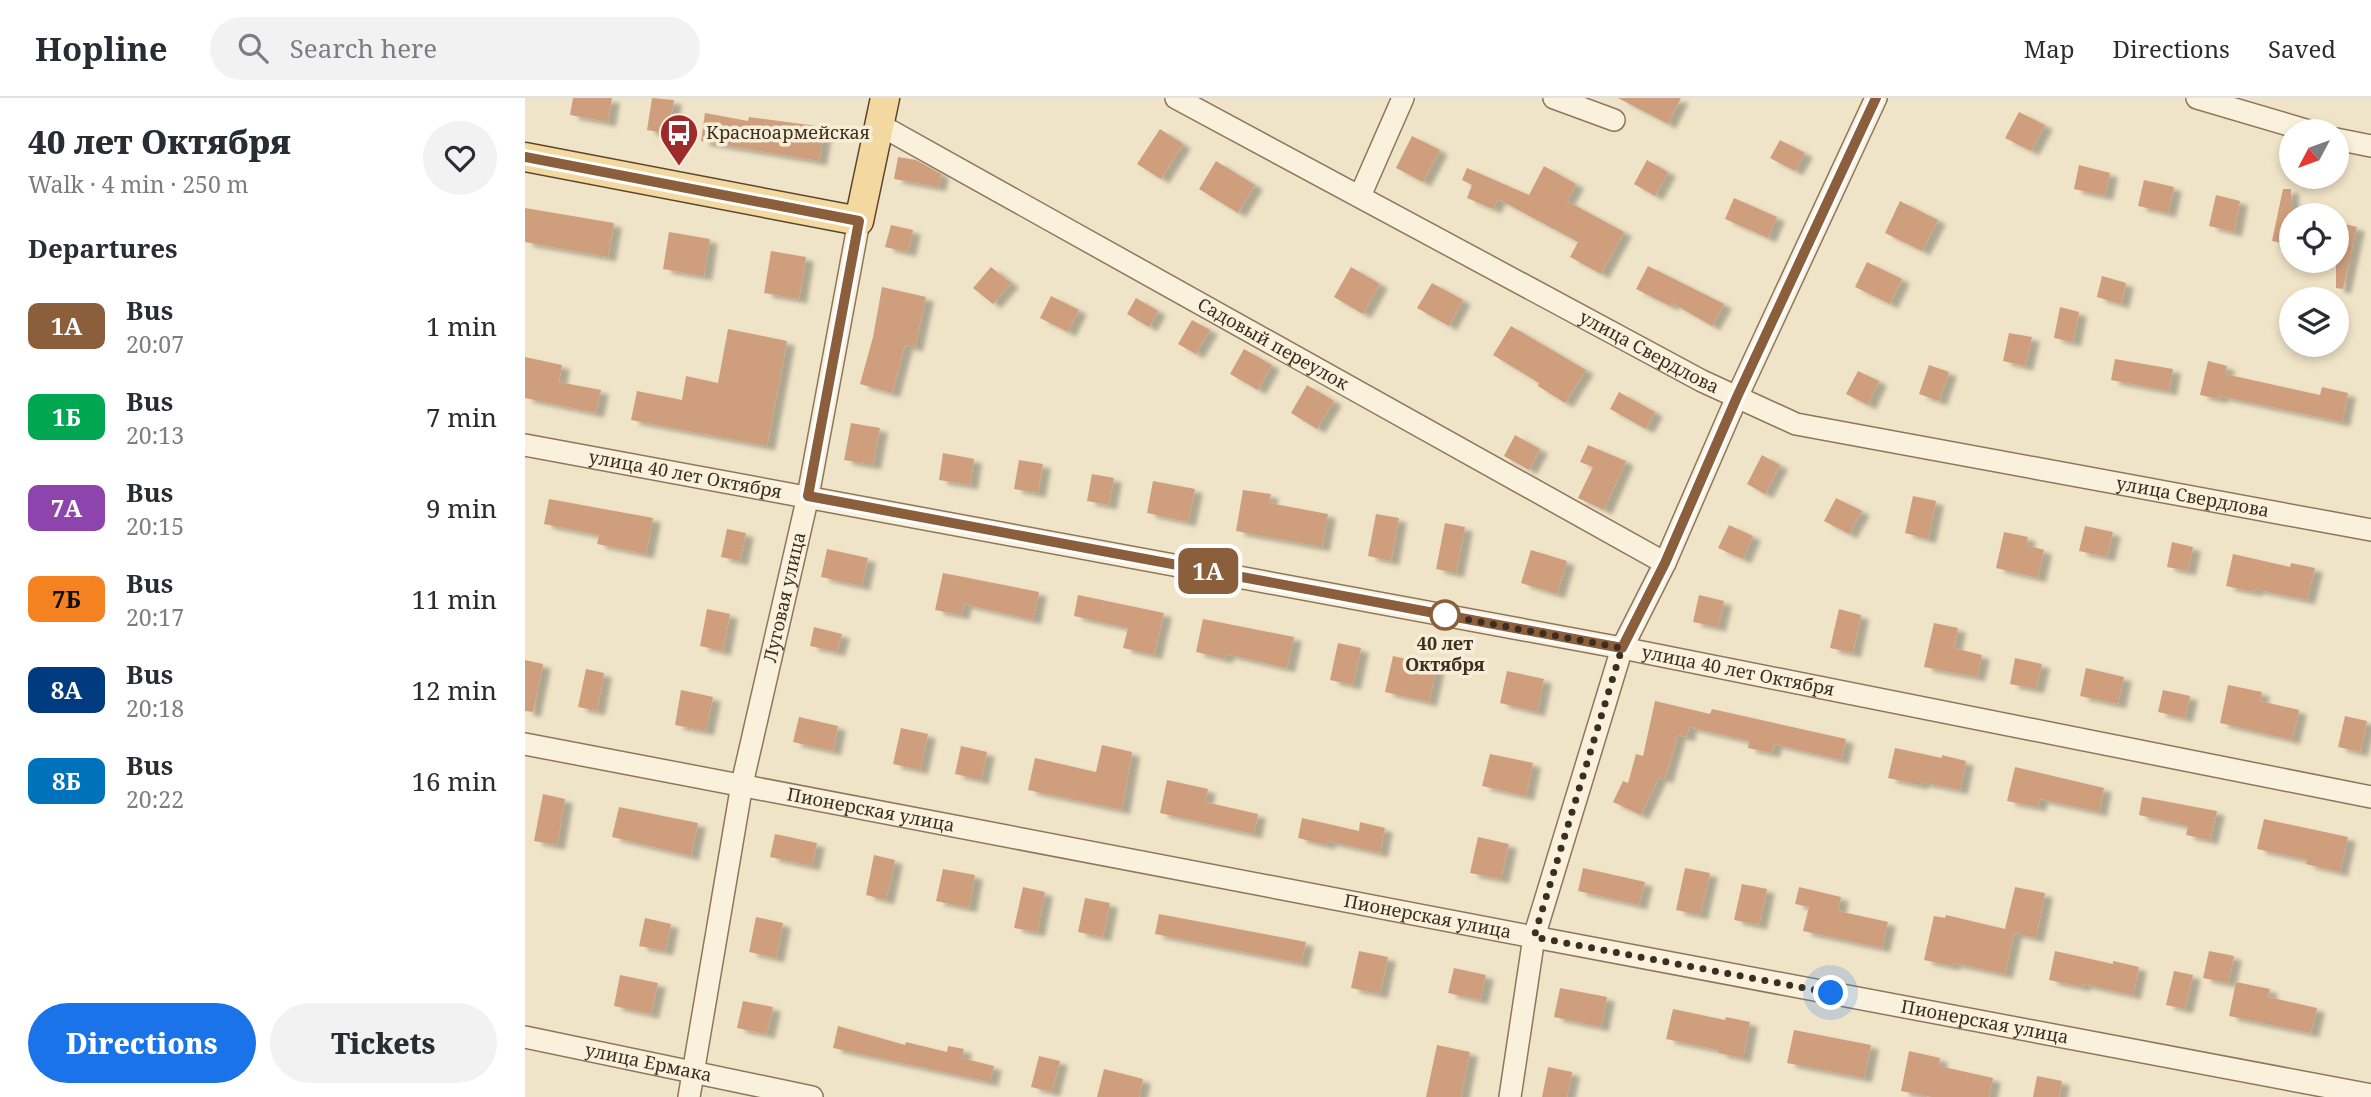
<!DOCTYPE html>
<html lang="en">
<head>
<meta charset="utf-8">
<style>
  body { margin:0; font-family:"Noto Serif",serif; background:#f2f2f3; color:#2b2b33; height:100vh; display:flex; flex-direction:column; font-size:26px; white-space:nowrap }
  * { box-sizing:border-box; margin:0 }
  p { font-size:23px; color:#7c7c81 }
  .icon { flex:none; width:38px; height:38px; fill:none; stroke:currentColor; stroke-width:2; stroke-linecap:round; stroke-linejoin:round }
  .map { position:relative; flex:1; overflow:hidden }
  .sheet { display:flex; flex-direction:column; background:#fff; width:525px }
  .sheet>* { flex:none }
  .badge { padding:0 14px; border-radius:10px; font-size:24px; line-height:46px }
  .needle { width:46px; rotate:229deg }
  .buttons { position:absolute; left:1754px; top:21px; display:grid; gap:14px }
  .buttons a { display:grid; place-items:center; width:70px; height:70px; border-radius:50%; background:#fff; box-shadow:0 4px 10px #0003; font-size:35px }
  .you { position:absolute; width:35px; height:35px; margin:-18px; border:5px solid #fff; border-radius:50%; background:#1a73e8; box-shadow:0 0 0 10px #1a73e833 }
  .map>.badge { position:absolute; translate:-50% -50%; box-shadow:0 0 0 4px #fff }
  h2 { padding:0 28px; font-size:26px; line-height:63px }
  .round { display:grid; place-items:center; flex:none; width:74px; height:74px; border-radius:37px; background:#f2f2f3 }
  .head { display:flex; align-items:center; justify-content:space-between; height:119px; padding:0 28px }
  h1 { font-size:33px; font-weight:800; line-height:52px }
  .button { display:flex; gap:14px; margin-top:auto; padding:14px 28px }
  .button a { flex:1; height:80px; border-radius:42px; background:#1a73e8; color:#fff; font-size:28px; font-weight:800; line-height:80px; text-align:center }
  .button a+a { background:#f2f2f3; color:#2b2b33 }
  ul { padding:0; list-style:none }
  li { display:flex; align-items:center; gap:21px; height:91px; padding:0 28px }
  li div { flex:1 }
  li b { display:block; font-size:26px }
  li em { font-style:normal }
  li .badge { min-width:77px; font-weight:700; text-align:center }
  header { display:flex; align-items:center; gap:42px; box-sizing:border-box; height:98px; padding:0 35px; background:#fff; border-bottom:2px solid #e1e1e2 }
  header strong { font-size:33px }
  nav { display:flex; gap:38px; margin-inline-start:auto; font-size:24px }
  .search { width:490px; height:63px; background:#f2f2f3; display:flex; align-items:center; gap:18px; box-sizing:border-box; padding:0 24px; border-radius:38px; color:#7c7c81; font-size:26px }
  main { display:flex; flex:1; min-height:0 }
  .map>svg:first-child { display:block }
  .building { fill:#cf9f7d; filter:url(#shadow) }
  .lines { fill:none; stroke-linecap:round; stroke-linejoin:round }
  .minor-casing { stroke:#8d765c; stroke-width:24 }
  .major-casing { stroke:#5b4430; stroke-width:31 }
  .minor { stroke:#faf1dc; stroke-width:21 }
  .major { stroke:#f3d9a0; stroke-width:28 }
  .line-casing { stroke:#fff; stroke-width:16 }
  .line { stroke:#8b5e3c; stroke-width:10 }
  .walk { stroke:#3d2e20; stroke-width:7; stroke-dasharray:0 12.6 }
  .stop-dot { fill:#fff; stroke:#8b5e3c; stroke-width:3.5 }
  .labels { text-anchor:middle; stroke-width:7; stroke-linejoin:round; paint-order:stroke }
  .poi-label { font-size:18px; fill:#3d2e20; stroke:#f7eed8; text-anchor:start }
  .street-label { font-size:18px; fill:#3d2e20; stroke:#f7eed8 }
  .stop-label { font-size:18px; font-weight:bold; fill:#3d2e20; stroke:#f7eed8 }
</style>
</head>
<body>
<header>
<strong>Hopline</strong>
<div class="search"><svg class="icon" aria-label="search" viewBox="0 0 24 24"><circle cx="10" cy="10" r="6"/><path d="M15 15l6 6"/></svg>Search here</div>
<nav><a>Map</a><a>Directions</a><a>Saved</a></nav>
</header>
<main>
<section class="sheet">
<div class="head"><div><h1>40 лет Октября</h1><p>Walk · 4 min · 250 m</p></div><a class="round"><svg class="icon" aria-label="heart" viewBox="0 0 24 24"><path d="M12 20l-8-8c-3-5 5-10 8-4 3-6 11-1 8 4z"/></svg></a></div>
<h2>Departures</h2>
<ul>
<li><span class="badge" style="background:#8b5e3c;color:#fff">1А</span><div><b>Bus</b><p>20:07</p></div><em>1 min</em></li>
<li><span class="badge" style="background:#00a651;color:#fff">1Б</span><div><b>Bus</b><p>20:13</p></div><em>7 min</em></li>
<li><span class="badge" style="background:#8e44ad;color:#fff">7А</span><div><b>Bus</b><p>20:15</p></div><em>9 min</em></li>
<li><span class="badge" style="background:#f58220;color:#111">7Б</span><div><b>Bus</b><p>20:17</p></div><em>11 min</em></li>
<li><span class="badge" style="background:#003b80;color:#fff">8А</span><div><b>Bus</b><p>20:18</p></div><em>12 min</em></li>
<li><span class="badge" style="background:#0072bc;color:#fff">8Б</span><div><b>Bus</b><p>20:22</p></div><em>16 min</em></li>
</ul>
<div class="button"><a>Directions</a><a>Tickets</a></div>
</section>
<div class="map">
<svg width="1846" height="999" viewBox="0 0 1846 999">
  <defs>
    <filter id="shadow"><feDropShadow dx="8" dy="4.5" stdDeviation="2" flood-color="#0004"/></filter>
  </defs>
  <rect width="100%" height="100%" fill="#f0e4c8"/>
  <!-- building -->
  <g class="building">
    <path d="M48 0H87L83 24 45 17Z"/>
    <path d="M127 0 149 2 143 36 122 32Z"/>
    <path d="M1093 0H1156L1143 26Z"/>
    <path d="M1494 14 1520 27 1506 53 1480 40Z"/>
    <path d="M180 15 223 23 224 19 300 29 294 63 176 43Z"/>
    <path d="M635 31 658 46 636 81 612 66Z"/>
    <path d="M887 38 915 52 898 84 871 70Z"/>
    <path d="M1255 42 1280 55 1270 73 1245 60Z"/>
    <path d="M373 59 391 62 416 76 413 89 369 81Z"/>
    <path d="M1122 62 1143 74 1130 98 1109 86Z"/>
    <path d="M691 63 730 87 713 115 674 91Z"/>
    <path d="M1554 67 1585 75 1580 98 1549 91Z"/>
    <path d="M1019 68 1051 86 1042 103 1099 134 1076 176 1045 159 1053 144 973 101 968 111 942 100 947 87 937 82 942 70 1004 97Z"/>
    <path d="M1619 82 1649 89 1643 115 1613 108Z"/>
    <path d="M1758 91H1766V147L1747 143Z"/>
    <path d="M1691 97 1715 103 1709 134 1684 128Z"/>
    <path d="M1209 100 1252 119 1243 140 1200 121Z"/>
    <path d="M1375 103 1413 122 1397 153 1360 135Z"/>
    <path d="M0 110 89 125 83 159 0 144Z"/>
    <path d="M1811 124 1832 129 1818 191 1811 190Z"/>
    <path d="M366 127 388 132 383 154 360 149Z"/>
    <path d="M144 134 185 141 179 178 138 171Z"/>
    <path d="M246 153 281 159 274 201 239 195Z"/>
    <path d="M1342 164 1377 181 1365 206 1330 189Z"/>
    <path d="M1123 168 1199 206 1187 228 1147 205 1145 208 1111 191Z"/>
    <path d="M466 169 486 185 468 206 448 190Z"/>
    <path d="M826 169 855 186 838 216 809 199Z"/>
    <path d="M1577 178 1601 185 1596 206 1572 199Z"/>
    <path d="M907 185 938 202 924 228 892 210Z"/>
    <path d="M357 189 401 199 390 249 380 247 367 295 335 286 348 239Z"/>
    <path d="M526 198 554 212 543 234 515 220Z"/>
    <path d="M611 200 633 213 624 229 602 216Z"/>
    <path d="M1535 209 1554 214 1548 244 1529 240Z"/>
    <path d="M667 222 685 232 671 256 653 246Z"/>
    <path d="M986 228 1061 272 1040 305 1013 288 1014 285 968 257Z"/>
    <path d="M203 231 262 243 242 348 106 322 112 293 157 302 161 278 193 285Z"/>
    <path d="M1484 235 1507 239 1500 268 1478 263Z"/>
    <path d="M719 251 747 267 733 292 705 276Z"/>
    <path d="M0 259 37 267 34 284 76 292 71 315 0 300Z"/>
    <path d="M1590 261 1648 271 1644 293 1586 282Z"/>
    <path d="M1683 263 1702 268 1700 276 1795 297 1797 289 1823 295 1817 324 1695 298 1694 301 1675 297Z"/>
    <path d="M1404 267 1424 274 1414 303 1394 296Z"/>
    <path d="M1333 273 1354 283 1343 307 1321 296Z"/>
    <path d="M782 287 809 303 792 331 766 315Z"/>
    <path d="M1094 294 1130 314 1121 331 1085 311Z"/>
    <path d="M326 325 355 330 348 367 319 362Z"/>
    <path d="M990 337 1015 351 1004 372 979 358Z"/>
    <path d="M1063 347 1101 363 1079 412 1053 400 1068 369 1055 364Z"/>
    <path d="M418 355 449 361 445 387 414 382Z"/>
    <path d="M1237 357 1255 367 1240 396 1222 386Z"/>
    <path d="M494 362 518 366 513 395 489 391Z"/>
    <path d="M567 376 589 380 584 407 562 403Z"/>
    <path d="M628 383 670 391 663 424 622 415Z"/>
    <path d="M718 392 746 396 744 405 803 416 797 449 711 433Z"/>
    <path d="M1388 398 1411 403 1403 441 1380 435Z"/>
    <path d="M1311 400 1337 413 1324 436 1299 423Z"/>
    <path d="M24 401 128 420 121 456 72 446 74 437 19 426Z"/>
    <path d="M851 416 874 420 866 463 843 458Z"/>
    <path d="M920 425 940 429 931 475 911 471Z"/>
    <path d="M1204 427 1228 438 1218 461 1193 450Z"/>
    <path d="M1560 428 1588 434 1582 459 1554 453Z"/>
    <path d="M202 431 221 435 215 463 196 459Z"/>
    <path d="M1479 434 1503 439 1501 447 1519 452 1513 480 1471 470Z"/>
    <path d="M1647 444 1668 449 1663 473 1642 469Z"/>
    <path d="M302 451 343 460 337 488 296 479Z"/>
    <path d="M1006 452 1042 463 1032 496 996 485Z"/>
    <path d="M1708 456 1765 469 1766 465 1790 470 1782 502 1730 491 1729 494 1701 488Z"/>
    <path d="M418 475 514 494 508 522 439 506 436 517 410 512Z"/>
    <path d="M553 497 639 515 629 557 598 550 603 530 549 518Z"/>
    <path d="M1174 497 1199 503 1193 529 1168 524Z"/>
    <path d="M182 511 205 516 198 553 175 548Z"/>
    <path d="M1314 511 1336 517 1328 555 1305 550Z"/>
    <path d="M678 521 769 539 762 570 701 556 700 561 671 554Z"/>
    <path d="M1409 525 1433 530 1429 550 1457 557 1452 579 1399 569Z"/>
    <path d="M289 529 317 536 312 554 285 548Z"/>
    <path d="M813 545 836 550 828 587 805 582Z"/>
    <path d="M868 558 912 568 904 604 860 594Z"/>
    <path d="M1490 560 1517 566 1511 591 1485 586Z"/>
    <path d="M0 562 18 566 8 614 0 613Z"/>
    <path d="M1561 570 1599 579 1593 606 1555 598Z"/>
    <path d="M61 571 79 575 72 613 53 609Z"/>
    <path d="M982 573 1019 581 1012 614 975 605Z"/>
    <path d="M1703 587 1737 594 1735 603 1774 612 1767 642 1695 625Z"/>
    <path d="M156 592 188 599 181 633 150 627Z"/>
    <path d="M1638 592 1665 598 1660 620 1633 614Z"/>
    <path d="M1130 603 1185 616 1187 611 1321 641 1316 662 1249 646 1247 655 1223 650 1224 643 1164 629 1162 639 1153 637 1140 681 1134 679 1116 717 1088 704 1098 683 1103 685 1111 656 1118 658Z"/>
    <path d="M1820 618 1842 623 1835 654 1813 649Z"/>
    <path d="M274 619 313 628 308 653 268 644Z"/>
    <path d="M376 630 403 636 395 672 368 666Z"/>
    <path d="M577 647 607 654 597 712 503 692 510 660 571 674Z"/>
    <path d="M436 648 462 654 456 682 430 676Z"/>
    <path d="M1370 650 1417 660V657L1441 663 1435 692 1396 684 1395 687 1363 680Z"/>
    <path d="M965 656 1008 665 1001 698 957 688Z"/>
    <path d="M1490 669 1579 690 1574 714 1515 701 1513 709 1482 703Z"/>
    <path d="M642 682 683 691 680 704 733 716 729 736 635 715Z"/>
    <path d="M18 696 40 701 32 747 9 743Z"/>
    <path d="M1617 699 1692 713 1685 742 1661 737 1663 728 1614 717Z"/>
    <path d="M94 709 173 725 166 758 87 739Z"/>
    <path d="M777 720 834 733 835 724 860 730 855 755 803 743 802 747 773 740Z"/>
    <path d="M1739 721 1823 739 1815 774 1781 766 1782 762 1732 751Z"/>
    <path d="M250 736 292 745 287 768 245 759Z"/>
    <path d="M953 739 984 746 976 781 945 775Z"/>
    <path d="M349 757 370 762 361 802 341 797Z"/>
    <path d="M1058 770 1120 784 1114 807 1053 793Z"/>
    <path d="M1160 770 1185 775 1175 817 1151 812Z"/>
    <path d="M418 771 450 777 444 810 411 803Z"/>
    <path d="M1217 786 1242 791 1234 827 1209 822Z"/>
    <path d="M498 789 520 794 512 834 489 830Z"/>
    <path d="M1274 789 1316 799 1313 813 1363 824 1357 850 1278 833 1284 809 1270 806Z"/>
    <path d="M1490 789 1520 795 1511 840 1489 835 1480 876 1428 865 1427 868 1399 862 1409 818 1420 820 1421 817 1480 831Z"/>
    <path d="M560 800 585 805 578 839 553 834Z"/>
    <path d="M634 816 781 844 776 865 630 836Z"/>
    <path d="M231 819 258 825 251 860 224 854Z"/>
    <path d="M120 820 146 826 140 853 114 848Z"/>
    <path d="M834 853 863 859 855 896 826 890Z"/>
    <path d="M1530 853 1588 866V863L1614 869 1608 897 1558 886 1557 889 1524 882Z"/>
    <path d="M1684 853 1709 858 1703 885 1678 880Z"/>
    <path d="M929 870 961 877 955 902 923 895Z"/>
    <path d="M1649 873 1668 877 1660 911 1641 907Z"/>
    <path d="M95 877 133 885 126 916 89 908Z"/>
    <path d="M1711 884 1745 891 1743 899 1792 910 1786 935 1704 918Z"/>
    <path d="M1035 890 1082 899 1076 929 1029 919Z"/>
    <path d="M218 903 248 909 242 936 212 930Z"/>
    <path d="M1148 911 1200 922 1201 919 1225 924 1218 960 1194 955V952L1141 941Z"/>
    <path d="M313 928 380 947 381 944 422 954 423 948 439 951 437 960 469 968 465 984 308 950Z"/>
    <path d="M1269 932 1346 947 1339 980 1262 965Z"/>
    <path d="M912 947 945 954 936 999H901Z"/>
    <path d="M1384 953 1415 960 1414 968 1468 980 1464 999H1407L1376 993Z"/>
    <path d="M514 958 535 963 527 994 506 989Z"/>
    <path d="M1023 969 1047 974 1042 999H1017Z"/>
    <path d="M579 971 618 981 614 999H572Z"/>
    <path d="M1512 978 1537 983 1534 999H1508Z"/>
  </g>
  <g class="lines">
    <!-- minor casing -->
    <g class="minor-casing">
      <g id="minor">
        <path id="s1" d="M651 0 1177 283 1271 326 1846 432"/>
        <path d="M1029 0 1089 22"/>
        <path d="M1672 0 1784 33"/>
        <path id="s2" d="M355 27 1140 465"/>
        <path d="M1811 41 1846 48"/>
        <path d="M835 98 878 0"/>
        <path id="s3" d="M0 347 1097 550 1846 699"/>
        <path id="s4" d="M0 646 1009 839 1846 997"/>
        <path id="s5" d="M0 939 287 999"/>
        <path id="s6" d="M164 999 217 686 283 398 334 123"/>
        <path d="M985 999 1009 839 1097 550 1140 465 1212 299 1351 0"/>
      </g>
    </g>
    <!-- major casing -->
    <g class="major-casing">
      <path id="major" d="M0 59 334 123 360 0"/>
    </g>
    <!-- minor -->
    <use href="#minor" class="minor"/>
    <!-- major -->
    <use href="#major" class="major"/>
  </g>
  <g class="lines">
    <!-- line casing -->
    <g class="line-casing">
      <path id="line" d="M0 59 334 123 283 398 1097 550 1140 465 1212 299 1351 0"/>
    </g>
    <!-- line -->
    <use href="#line" class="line"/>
    <!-- walk -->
    <path class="walk" d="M920 517 907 515 1097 550 1009 839 1306 895"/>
  </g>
  <!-- icons -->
  <defs>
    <g id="bus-pin" transform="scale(2.0125)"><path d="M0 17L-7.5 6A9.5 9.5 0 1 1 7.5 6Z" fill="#9e2a2b" stroke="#f7eed8"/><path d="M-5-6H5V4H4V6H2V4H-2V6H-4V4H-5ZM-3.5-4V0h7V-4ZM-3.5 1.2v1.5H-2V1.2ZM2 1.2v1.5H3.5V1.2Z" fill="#fff"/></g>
  </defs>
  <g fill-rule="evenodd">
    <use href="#bus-pin" x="154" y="35"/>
  </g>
  <!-- markers -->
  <circle class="stop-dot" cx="920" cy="517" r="14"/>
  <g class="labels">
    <!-- poi labels -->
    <g class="poi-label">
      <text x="181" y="41">Красноармейская</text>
    </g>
    <!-- street labels -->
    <g class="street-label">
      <text dy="6" stroke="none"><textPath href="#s2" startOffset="450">Садовый переулок</textPath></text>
      <text dy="6" stroke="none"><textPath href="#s1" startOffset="537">улица Свердлова</textPath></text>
      <text dy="6" stroke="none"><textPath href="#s3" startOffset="163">улица 40 лет Октября</textPath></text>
      <text dy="6" stroke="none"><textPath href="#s1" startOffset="1104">улица Свердлова</textPath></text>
      <text dy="6" stroke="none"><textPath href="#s6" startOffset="509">Луговая улица</textPath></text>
      <text dy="6" stroke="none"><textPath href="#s3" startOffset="1234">улица 40 лет Октября</textPath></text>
      <text dy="6" stroke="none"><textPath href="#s4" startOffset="352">Пионерская улица</textPath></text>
      <text dy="6" stroke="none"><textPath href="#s4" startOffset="919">Пионерская улица</textPath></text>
      <text dy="6" stroke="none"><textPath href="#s4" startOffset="1486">Пионерская улица</textPath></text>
      <text dy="6" stroke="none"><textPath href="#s5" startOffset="126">улица Ермака</textPath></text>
    </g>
    <!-- stop labels -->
    <g class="stop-label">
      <text x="920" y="552">40 лет<tspan x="920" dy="21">Октября</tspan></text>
    </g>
  </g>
</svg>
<div class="buttons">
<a><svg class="needle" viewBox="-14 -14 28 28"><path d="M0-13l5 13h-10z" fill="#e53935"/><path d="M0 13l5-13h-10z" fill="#7c7c81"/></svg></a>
<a><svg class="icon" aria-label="locate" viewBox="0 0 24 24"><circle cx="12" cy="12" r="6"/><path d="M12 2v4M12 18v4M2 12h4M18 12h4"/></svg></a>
<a><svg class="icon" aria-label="layers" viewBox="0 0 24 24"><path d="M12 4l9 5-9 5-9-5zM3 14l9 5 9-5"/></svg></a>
</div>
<div class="you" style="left:1306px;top:895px"></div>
<b class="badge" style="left:683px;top:473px;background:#8b5e3c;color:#fff">1А</b>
</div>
</main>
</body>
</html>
